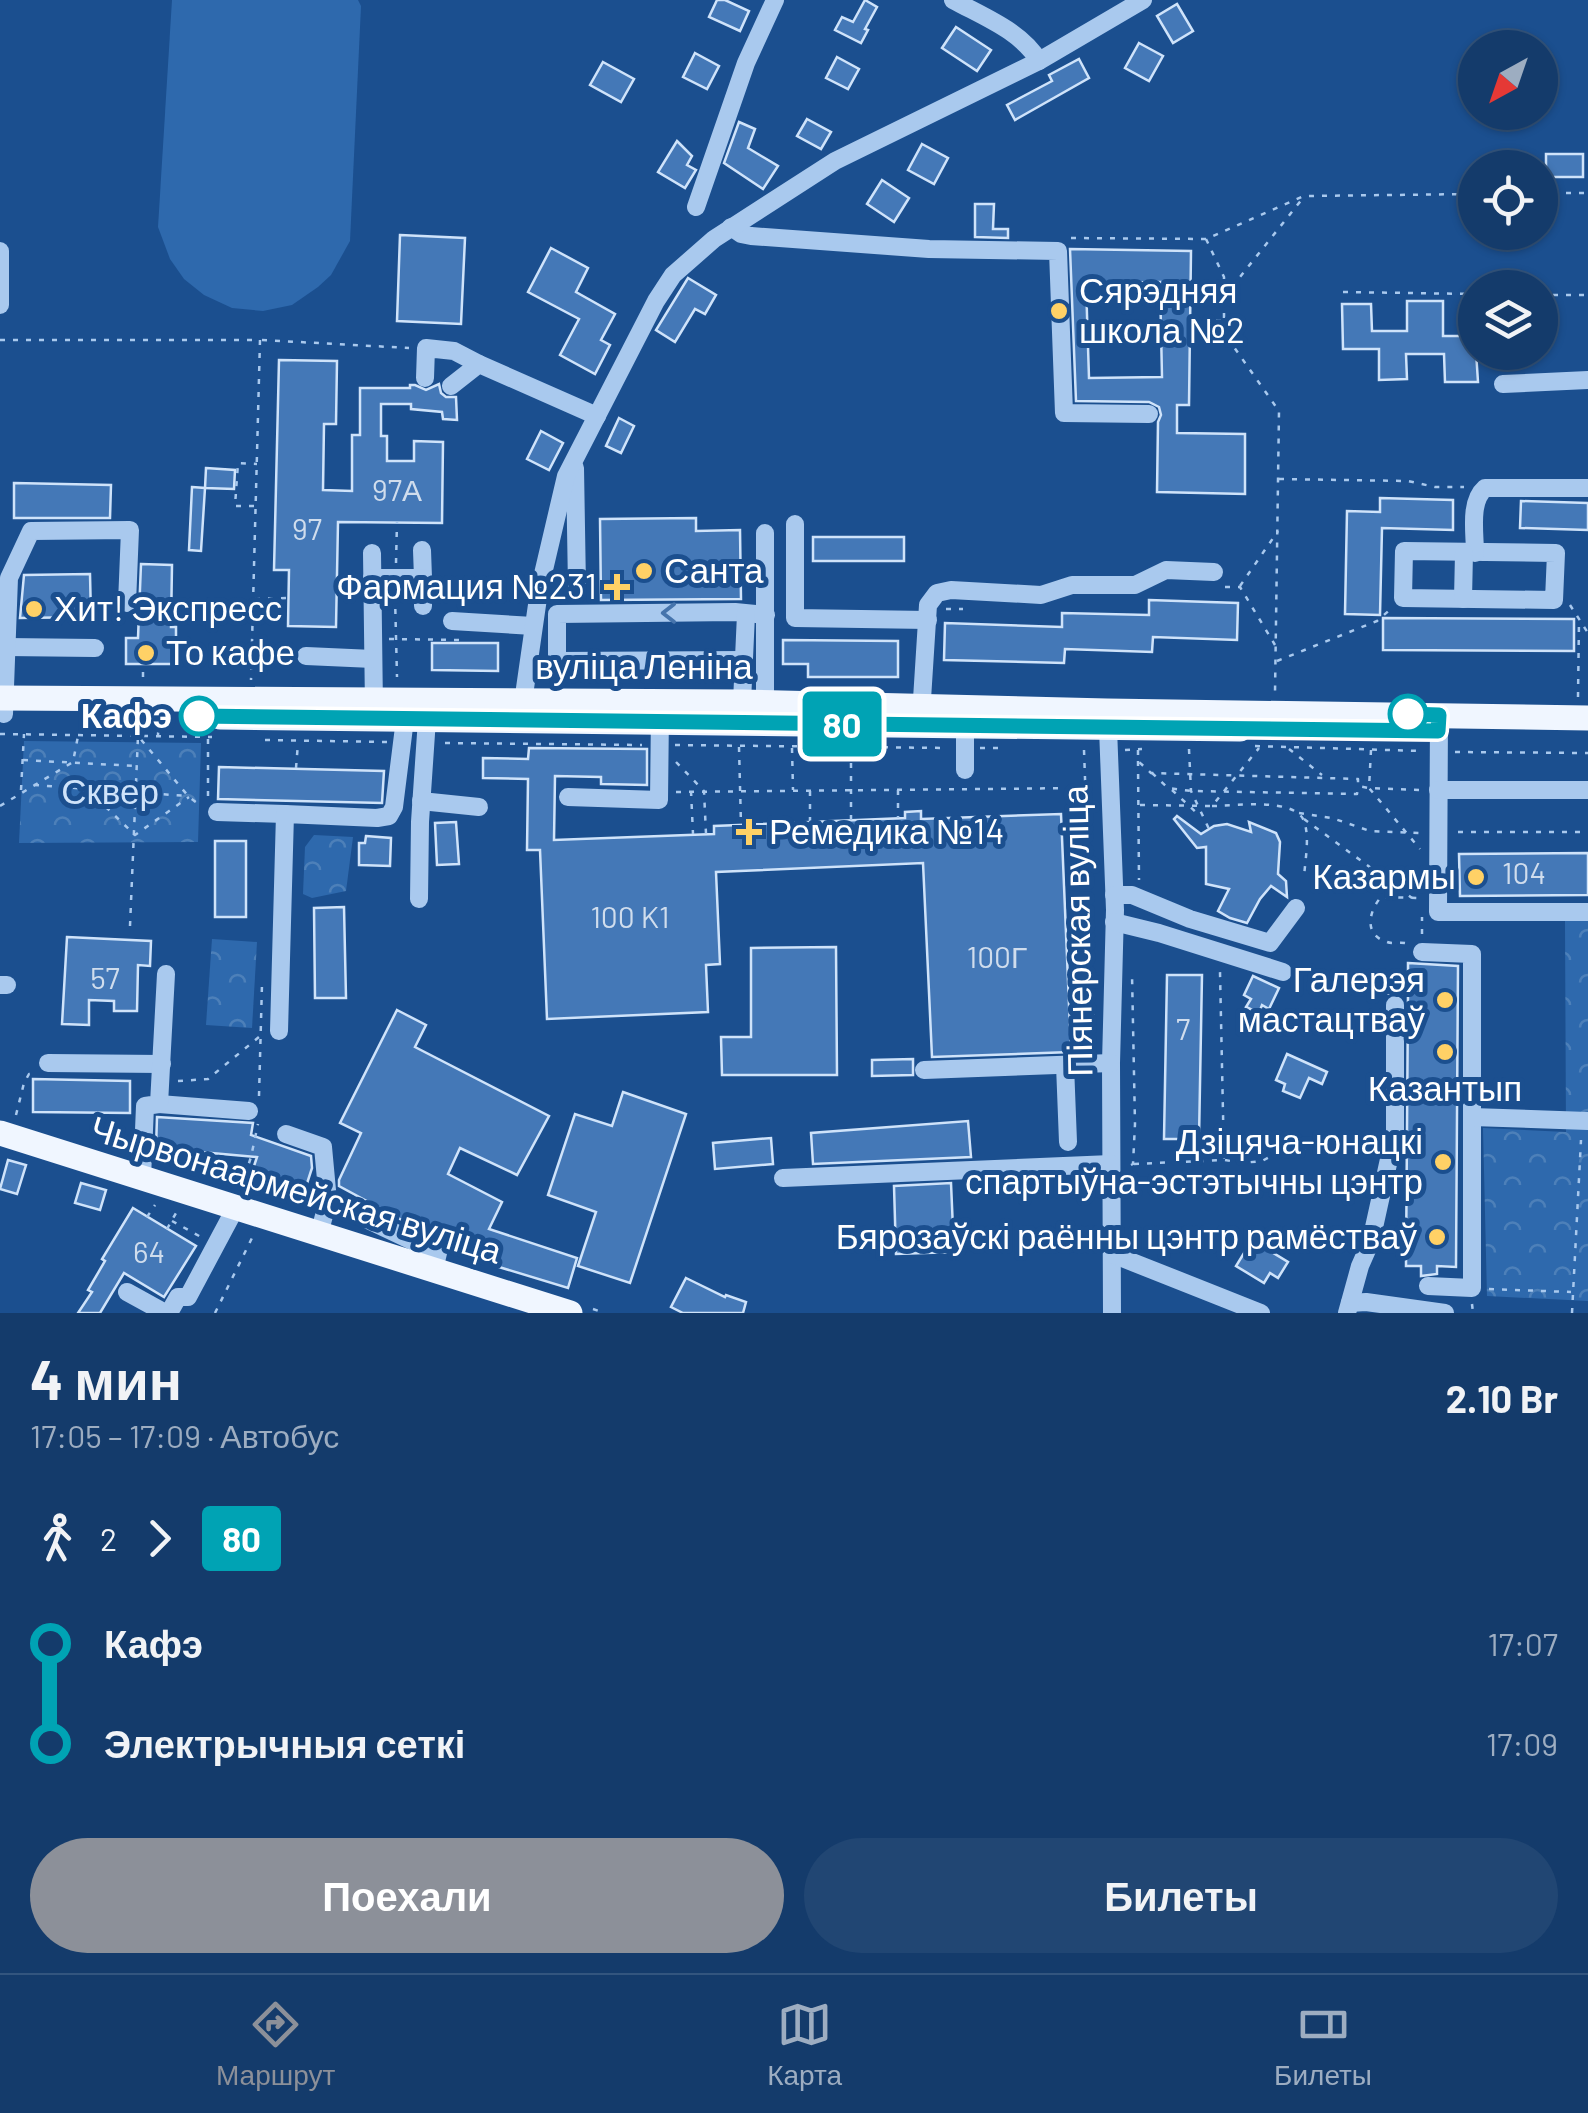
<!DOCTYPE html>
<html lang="ru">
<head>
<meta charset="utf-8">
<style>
  body { margin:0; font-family:Barlow,sans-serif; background:#214673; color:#f1f3f6; height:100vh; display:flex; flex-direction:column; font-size:38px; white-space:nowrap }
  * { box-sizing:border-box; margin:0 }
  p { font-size:32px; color:#9dadc1 }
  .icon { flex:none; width:55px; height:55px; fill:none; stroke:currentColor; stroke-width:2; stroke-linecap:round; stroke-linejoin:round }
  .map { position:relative; height:1313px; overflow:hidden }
  .side { display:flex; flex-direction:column; background:#143b6b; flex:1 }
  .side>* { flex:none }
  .badge { padding:0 20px; border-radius:8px; font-size:35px; line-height:65px }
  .needle { width:65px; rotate:220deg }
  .buttons { position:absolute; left:1458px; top:30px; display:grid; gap:20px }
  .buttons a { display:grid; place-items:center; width:100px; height:100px; border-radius:50%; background:#143b6b; box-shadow:0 2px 8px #0004,0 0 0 2px #33557e; font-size:50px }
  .map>.badge { position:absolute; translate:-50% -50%; box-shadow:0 0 0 5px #fff }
  .legs { display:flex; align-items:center; gap:15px; height:110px; padding:0 30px; font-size:32px }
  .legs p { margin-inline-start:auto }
  .summary { display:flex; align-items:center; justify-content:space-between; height:170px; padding:0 30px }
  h1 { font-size:55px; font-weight:700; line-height:75px }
  .action { display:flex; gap:20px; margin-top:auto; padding:20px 30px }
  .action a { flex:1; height:115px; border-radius:60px; background:#8c9099; color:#fff; font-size:40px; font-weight:700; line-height:115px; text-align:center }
  .action a+a { background:#214673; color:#f1f3f6 }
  ul { padding:0 30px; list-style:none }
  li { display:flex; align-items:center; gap:35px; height:100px; font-size:38px }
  li i { display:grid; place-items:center; width:15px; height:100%; margin:0 12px; background:currentColor }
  li i::after { content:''; width:25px; height:25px; margin:-12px; border:8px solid; border-radius:50%; background:#143b6b }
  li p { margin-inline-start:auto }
  li:first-child i { background:linear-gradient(#0000 50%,currentColor 0) }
  li:last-child i { background:linear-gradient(currentColor 50%,#0000 0) }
  .tabs { display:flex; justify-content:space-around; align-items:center; height:140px; border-top:2px solid #33557e; background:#143b6b; font-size:28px; color:#9dadc1 }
  .tabs a { display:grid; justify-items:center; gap:5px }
  .tabs .current { color:#8c9099 }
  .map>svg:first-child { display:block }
  .grass { fill:#2e69ad }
  .forest { fill:url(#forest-crowns) }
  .building { fill:#4478b7; stroke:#cfe3fa; stroke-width:2.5; fill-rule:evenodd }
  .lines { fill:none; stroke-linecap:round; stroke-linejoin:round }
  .path { stroke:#a9c9ee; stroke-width:2.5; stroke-dasharray:5 8; stroke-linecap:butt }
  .minor { stroke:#a9c9ee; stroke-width:18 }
  .major { stroke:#f0f6ff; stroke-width:25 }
  .oneway { stroke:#4674ac }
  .line-1-casing { stroke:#fff; stroke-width:22 }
  .line-1 { stroke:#00a3b4; stroke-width:15 }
  .poi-dot { fill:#ffd166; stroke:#1b4f8f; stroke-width:4 }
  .stop-1-dot { fill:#fff; stroke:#00a3b4; stroke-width:5 }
  .labels { text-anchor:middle; stroke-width:10; stroke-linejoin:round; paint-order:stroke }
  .number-label { font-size:30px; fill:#d0dded }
  .poi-label { font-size:35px; fill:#fff; stroke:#1b4f8f; text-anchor:start }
  .street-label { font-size:35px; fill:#fff; stroke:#1b4f8f }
  .stop-label { font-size:35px; font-weight:bold; fill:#fff; stroke:#1b4f8f; text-anchor:end }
  .park-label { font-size:35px; fill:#cfe3fa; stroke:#1b4f8f }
</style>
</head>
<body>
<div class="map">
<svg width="1588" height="1313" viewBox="0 0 1588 1313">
  <defs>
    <pattern id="forest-crowns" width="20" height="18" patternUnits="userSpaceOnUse" patternTransform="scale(2.5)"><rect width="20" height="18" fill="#2e69ad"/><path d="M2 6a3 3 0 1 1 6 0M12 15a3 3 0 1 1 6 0" fill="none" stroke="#4d80b9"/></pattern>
  </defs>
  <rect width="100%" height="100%" fill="#1b4f8f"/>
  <!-- grass -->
  <path class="grass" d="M172 0H358L361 6 350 241 331 275 318 287 292 305 263 311 232 308 204 295 184 279 170 259 158 227Z"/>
  <!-- forest -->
  <g class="forest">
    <path d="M24 741 201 743 198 842 19 843Z"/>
    <path d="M314 835 353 837 346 891 312 898 303 894 305 847Z"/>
    <path d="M1565 920H1588V1301L1487 1296 1483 1128 1566 1132Z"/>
    <path d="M212 939 257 942 252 1028 206 1025Z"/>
  </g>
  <!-- building -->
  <g class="building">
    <path d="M717 0H725L749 11 740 31 709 17Z"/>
    <path d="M865 0 877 7 865 29 868 30 861 43 835 30 842 17 853 22Z"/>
    <path d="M1177 4 1193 31 1173 43 1157 16Z"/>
    <path d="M956 27 991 50 977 71 942 48Z"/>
    <path d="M1139 43 1163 56 1149 81 1125 68Z"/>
    <path d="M695 53 719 66 707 89 683 77Z"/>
    <path d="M837 57 859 69 848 89 826 78Z"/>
    <path d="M1079 59 1089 78 1015 120 1007 105 1052 81 1049 75Z"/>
    <path d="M603 62 634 79 621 102 590 85Z"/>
    <path d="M807 119 831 132 821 149 797 136Z"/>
    <path d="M739 122 755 129 748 148 778 166 763 189 724 163Z"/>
    <path d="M677 141 692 156 687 165 696 170 685 188 658 172Z"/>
    <path d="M922 144 948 158 934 184 908 170Z"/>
    <rect x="1546" y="154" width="37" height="23"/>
    <path d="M882 180 909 198 894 222 867 204Z"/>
    <path d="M975 204H994L993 229H1008V238L975 237Z"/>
    <path d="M400 235 465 238 461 324 397 321Z"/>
    <path d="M551 248 588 268 576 292 615 314 601 340 610 345 595 374 560 355 579 319 528 292Z"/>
    <path d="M1070 249 1191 251 1189 405H1177V433L1245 434V494L1157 492 1158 422 1161 415 1159 407 1149 402 1076 401ZM1160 282 1162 377 1089 378 1086 283Z"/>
    <path d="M688 278 716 295 705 314 695 309 675 342 656 330Z"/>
    <path d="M1407 301H1443V336H1475L1478 382H1445L1444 354H1406L1407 379 1379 380V349H1343L1342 304H1371L1372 331H1407Z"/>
    <path d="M279 360 337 361 336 424H324L323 490 352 491V435H360V388H410V385H415L426 390 439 384 441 393 446 397H456L457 420 443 419 442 412 411 409V404H381V436H387V461H414V441L443 442 442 523 338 522 336 627 288 626 289 570H274Z"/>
    <path d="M619 418 634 426 621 453 606 446Z"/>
    <path d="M541 431 563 443 549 470 527 459Z"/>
    <path d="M206 468 235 470 234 489 205 488Z"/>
    <path d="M14 483 111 485 110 518H14Z"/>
    <path d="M192 487 205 488 201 551 189 550Z"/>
    <path d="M1380 498 1453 500V530L1382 528 1380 615 1345 614 1347 511 1380 512Z"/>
    <path d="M1521 501 1588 503V530L1520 528Z"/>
    <path d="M696 518V531L740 530 741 599 601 600 600 519Z"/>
    <rect x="813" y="537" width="91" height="24"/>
    <path d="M141 564 172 565 171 627H176V664H126V638H138Z"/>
    <path d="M90 574 91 617 20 618 24 575Z"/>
    <path d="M1149 600 1238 603 1237 640 1153 637 1152 652 1065 649 1064 663 944 660 945 623 1062 627V613L1149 615Z"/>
    <path d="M1383 618 1574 619V651L1383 650Z"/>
    <path d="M783 640 898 641V677H808V664H783Z"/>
    <path d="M432 643H498V671L432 670Z"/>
    <path d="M529 748 647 749V785L601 784V777L555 776 554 840 714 834V826L905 818V812L921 811V819L1061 814 1071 1052 932 1057 923 863 716 872 720 964 706 965 708 1012 547 1019 540 850H527L528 779 483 778V758L528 759Z"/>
    <path d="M219 767 384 771 382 803 218 799Z"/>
    <path d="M1177 816 1201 834 1214 826 1227 824 1251 832 1249 822 1276 833 1280 842 1278 874 1286 881 1287 897 1271 886 1260 899 1247 923 1230 918 1218 911 1229 889 1206 884V847L1197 848 1174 819Z"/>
    <path d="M456 822 459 864 437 865 435 823Z"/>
    <path d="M366 836 391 838 390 866 359 865V843H365Z"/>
    <rect x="215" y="841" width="31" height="76"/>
    <path d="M1588 853V895L1460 896 1459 854Z"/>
    <path d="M344 907 346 998H315L314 908Z"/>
    <path d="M67 937 151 941 150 966 138 965 137 1011H114V1001L89 1000V1025L62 1024Z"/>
    <path d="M836 947 837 1075H722L721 1037H751V948Z"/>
    <path d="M1408 963 1458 966 1456 1267 1437 1266V1274L1421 1276V1266H1406L1408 994 1366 993V974H1408Z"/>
    <path d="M1167 975H1202L1199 1139H1164Z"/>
    <path d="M1253 976 1279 988 1269 1009 1262 1005 1259 1013 1246 1007 1251 999 1244 995Z"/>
    <path d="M397 1010 426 1025 415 1047 549 1116 517 1175 460 1148 448 1174 502 1202 489 1229 577 1258 568 1288 476 1260 339 1186V1180L361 1133 340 1123Z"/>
    <path d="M1287 1054 1327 1072 1322 1084 1309 1078 1300 1098 1283 1091 1285 1084 1276 1080Z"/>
    <path d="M913 1059V1075L872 1076V1060Z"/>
    <path d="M33 1079 130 1081V1113L33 1112Z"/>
    <path d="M623 1092 686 1114 630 1283 578 1266 596 1212 548 1195 575 1114 612 1126Z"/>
    <path d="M157 1117 253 1123 251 1135 311 1156 312 1168 300 1205 247 1187 257 1157 156 1148Z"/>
    <path d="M968 1121 971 1157 813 1164 811 1133Z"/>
    <path d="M771 1138 773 1164 715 1169 713 1143Z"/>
    <path d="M8 1160 26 1165 17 1194 0 1189Z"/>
    <path d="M81 1183 106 1190 100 1210 75 1203Z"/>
    <path d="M951 1183 954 1252 896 1254 894 1186Z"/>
    <path d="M133 1208 196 1246 164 1297 124 1273 100 1313H78L92 1292 88 1290 105 1261 102 1259Z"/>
    <path d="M1252 1240 1288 1262 1278 1278 1270 1273 1264 1283 1236 1266Z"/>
    <path d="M686 1278 725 1297 726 1295 746 1302 743 1313H683L671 1307Z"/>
  </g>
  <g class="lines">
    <!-- path -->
    <g class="path">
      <path d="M1540 193H1588"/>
      <path d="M1071 238 1206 239 1304 196 1475 194"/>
      <path d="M1206 239 1224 277V333L1279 411 1275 693"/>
      <path d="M1343 292 1475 294"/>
      <path d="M1540 295H1588"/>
      <path d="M1224 297 1303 198"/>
      <path d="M1190 320 1224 321"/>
      <path d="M0 340H260L251 680"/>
      <path d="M262 340 409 348"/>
      <path d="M1279 479 1408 481 1435 487H1464"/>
      <path d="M254 506H235L238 463 257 464"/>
      <path d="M396 563 397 522"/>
      <path d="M1240 586 1278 531"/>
      <path d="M1225 587H1240L1275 645"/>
      <path d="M395 596 397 677"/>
      <path d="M255 599 288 598"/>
      <path d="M1570 605 1588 633"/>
      <path d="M946 609H963"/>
      <path d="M389 639 461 640"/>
      <path d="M1277 661 1377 621 1392 608"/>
      <path d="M143 677V664"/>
      <path d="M1578 697 1579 620"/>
      <path d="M0 734 212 737"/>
      <path d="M158 735 159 718"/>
      <path d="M198 736 199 719"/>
      <path d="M265 740 387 742"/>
      <path d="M445 743 642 745"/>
      <path d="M675 745 947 748"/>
      <path d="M1255 746 1422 751"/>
      <path d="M739 747 741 825"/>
      <path d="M792 748 793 790"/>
      <path d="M980 748H1002"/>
      <path d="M1189 749 1191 791 1209 829"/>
      <path d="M1289 749 1322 775"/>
      <path d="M1084 750 1094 1032"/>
      <path d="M1125 750 1142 749"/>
      <path d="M1138 750V761L1151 773 1358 779V786L1369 788 1421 790"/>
      <path d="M1371 750 1369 788 1420 849"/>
      <path d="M1455 752 1588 753"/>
      <path d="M23 760 136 766"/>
      <path d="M1138 761 1139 880"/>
      <path d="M676 762 704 791 706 834"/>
      <path d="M296 768 298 743"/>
      <path d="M1152 773 1168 788 1191 791 1357 794 1358 787"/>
      <path d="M34 785 187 796"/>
      <path d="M87 789 135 835 189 797"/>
      <path d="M21 790 24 734"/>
      <path d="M898 790V818"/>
      <path d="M1172 790 1199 815"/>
      <path d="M691 791 693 834"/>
      <path d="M676 792 1083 788"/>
      <path d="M208 796V739"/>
      <path d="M1140 805 1212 806 1259 748"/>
      <path d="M0 806 73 762 78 736"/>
      <path d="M1212 806C1234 806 1295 797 1304 821 1310 838 1305 860 1304 878"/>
      <path d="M1299 813 1332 818 1370 831 1420 833"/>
      <path d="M1304 819 1412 898"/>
      <path d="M851 820V747"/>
      <path d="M810 822V790"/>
      <path d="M1458 832H1588"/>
      <path d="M130 926 138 736 189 797 200 805"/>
      <path d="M1422 934V917"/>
      <path d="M1405 943C1399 942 1392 944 1387 942 1363 935 1369 911 1381 897L1418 898"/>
      <path d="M178 1081 208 1079 259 1037"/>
      <path d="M259 1096 262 984"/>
      <path d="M16 1115 24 1083 29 1074H32"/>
      <path d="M1225 1160 1242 1163 1262 1161 1281 1151 1355 1143 1363 1138 1377 1135"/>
      <path d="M1134 1164 1224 1160 1220 972"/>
      <path d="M1131 1165 1133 1164 1135 1124 1132 974"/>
      <path d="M241 1188 251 1157 258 1124"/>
      <path d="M147 1217 155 1205"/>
      <path d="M172 1221 201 1237"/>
      <path d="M167 1229 176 1213"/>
      <path d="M1489 1289 1571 1292"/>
      <path d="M1472 1304 1473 1313"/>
      <path d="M593 1309 605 1313"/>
      <path d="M215 1313 253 1236"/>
      <path d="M1572 1313 1581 1140"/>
    </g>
    <!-- minor -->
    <g class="minor">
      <path d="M953 0C984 17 1021 31 1039 61"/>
      <path d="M696 207 746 63 775 0"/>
      <path d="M731 227 741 234 751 236 929 249 1058 251 1064 413 1149 414"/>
      <path d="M0 251V305"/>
      <path d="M425 378 426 348 454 351 479 364"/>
      <path d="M1503 384 1588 380"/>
      <path d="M451 386 479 364 597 416"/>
      <path d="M575 468 577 587"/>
      <path d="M795 524V618L928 620"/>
      <path d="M1404 551 1556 553 1554 600 1403 598Z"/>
      <path d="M372 553 374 708"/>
      <path d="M1475 553C1475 533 1469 502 1485 488H1588"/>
      <path d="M372 578H423L422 550"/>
      <path d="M423 578V606"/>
      <path d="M1463 599 1464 553"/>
      <path d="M452 621 533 626"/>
      <path d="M6 647 95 648"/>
      <path d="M306 656 373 659"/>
      <path d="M744 660 557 661V614L735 612 766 615"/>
      <path d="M523 702 539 591 566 476 656 301 673 275 714 239 835 161 1039 61 1143 0"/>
      <path d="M742 702 746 614"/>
      <path d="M765 712V533"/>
      <path d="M4 714 9 578 31 531 130 530 127 603"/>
      <path d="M921 715 928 605 937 593 951 590 1041 595 1072 585H1135L1166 570 1214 572"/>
      <path d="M1439 715 1438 912H1588"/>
      <path d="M965 717V770"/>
      <path d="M1108 728 1115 910 1111 1063 1112 1313"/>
      <path d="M1438 790H1588"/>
      <path d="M568 797 659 800 660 713"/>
      <path d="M421 801 479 807"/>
      <path d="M217 812 285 814"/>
      <path d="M1114 895H1132L1190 919 1270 943 1296 908"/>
      <path d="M419 899 420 822 427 719"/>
      <path d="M1114 922 1159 933 1283 972"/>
      <path d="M1422 952 1472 954V1288L1428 1286"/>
      <path d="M0 985H7"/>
      <path d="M279 1031 285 814 377 818 389 816 394 807 406 711"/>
      <path d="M48 1063 162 1064"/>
      <path d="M1065 1065 1068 1142"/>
      <path d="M924 1070 1111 1063"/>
      <path d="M159 1104 249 1111"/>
      <path d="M1472 1117 1588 1121"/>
      <path d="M286 1134 323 1147 328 1201 319 1234"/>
      <path d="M142 1178 145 1106 159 1104 166 974"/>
      <path d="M783 1178 1111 1164"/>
      <path d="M328 1201 438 1253 434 1270"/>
      <path d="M1112 1254 1261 1313"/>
      <path d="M127 1292 165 1313"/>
      <path d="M1350 1303 1366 1302 1445 1313"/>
      <path d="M169 1313 178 1297H188L236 1207"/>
      <path d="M1347 1313 1360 1266 1371 1241 1395 1132V1005"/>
    </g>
    <!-- major -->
    <g class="major">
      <path d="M0 698 742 702 1107 711 1588 718"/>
      <path d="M220 717 1240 729"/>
      <path d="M0 1133 570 1313"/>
    </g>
  </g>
  <!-- one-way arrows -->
  <defs><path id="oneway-chevron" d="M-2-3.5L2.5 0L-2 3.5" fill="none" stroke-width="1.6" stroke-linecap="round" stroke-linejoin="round" transform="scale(2.5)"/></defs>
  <use class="oneway" href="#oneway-chevron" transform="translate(669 613) rotate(180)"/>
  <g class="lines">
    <!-- line-1 casing -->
    <g class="line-1-casing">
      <path id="line-1" d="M199 716 1438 731 1439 715 1408 714"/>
    </g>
    <!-- line-1 -->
    <use href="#line-1" class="line-1"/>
  </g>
  <!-- markers -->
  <g class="poi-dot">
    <circle cx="1059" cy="311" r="10"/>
    <circle cx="644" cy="571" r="10"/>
    <path d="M612 572h10v10h10v10h-10v10h-10v-10h-10v-10h10z"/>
    <circle cx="34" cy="609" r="10"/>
    <circle cx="146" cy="653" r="10"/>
    <path d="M744 817h10v10h10v10h-10v10h-10v-10h-10v-10h10z"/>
    <circle cx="1476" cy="877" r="10"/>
    <circle cx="1445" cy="1000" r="10"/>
    <circle cx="1445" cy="1052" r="10"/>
    <circle cx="1443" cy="1162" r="10"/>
    <circle cx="1437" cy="1237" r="10"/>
  </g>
  <g class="stop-1-dot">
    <circle cx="1408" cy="714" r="18"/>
    <circle cx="199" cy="716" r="18"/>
  </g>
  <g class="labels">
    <!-- number labels -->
    <g class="number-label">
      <text x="397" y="501">97А</text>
      <text x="307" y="540">97</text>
      <text x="1524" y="884">104</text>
      <text x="630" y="928">100 K1</text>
      <text x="997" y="968">100Г</text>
      <text x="105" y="989">57</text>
      <text x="1183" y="1040">7</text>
      <text x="149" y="1263">64</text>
    </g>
    <!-- poi labels -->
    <g class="poi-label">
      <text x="1079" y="303">Сярэдняя<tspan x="1079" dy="40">школа №2</tspan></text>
      <text x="664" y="583">Санта</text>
      <text x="597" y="599" text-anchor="end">Фармация №231</text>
      <text x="54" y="621">Хит! Экспресс</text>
      <text x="166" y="665">То кафе</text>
      <text x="769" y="844">Ремедика №14</text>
      <text x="1456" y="889" text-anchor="end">Казармы</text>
      <text x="1425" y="992" text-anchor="end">Галерэя<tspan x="1425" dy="40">мастацтваў</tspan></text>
      <text x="1445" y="1101" text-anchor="middle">Казантып</text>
      <text x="1423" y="1154" text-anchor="end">Дзіцяча-юнацкі<tspan x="1423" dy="40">спартыўна-эстэтычны цэнтр</tspan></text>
      <text x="1417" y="1249" text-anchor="end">Бярозаўскі раённы цэнтр рамёстваў</text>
    </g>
    <!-- street labels -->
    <g class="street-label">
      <text x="644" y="679">вуліца Леніна</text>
      <text transform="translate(1078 931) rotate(-91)" y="12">Піянерская вуліца</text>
      <text transform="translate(296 1190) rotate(17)" y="12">Чырвонаармейская вуліца</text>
    </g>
    <!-- stop labels -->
    <g class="stop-label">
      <text x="172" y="728">Кафэ</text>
    </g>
    <!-- park labels -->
    <g class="park-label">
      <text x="110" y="804">Сквер</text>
    </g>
  </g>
</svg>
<div class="buttons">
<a><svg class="needle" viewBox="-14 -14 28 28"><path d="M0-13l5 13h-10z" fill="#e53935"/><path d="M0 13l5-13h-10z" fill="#9dadc1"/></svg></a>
<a><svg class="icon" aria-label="locate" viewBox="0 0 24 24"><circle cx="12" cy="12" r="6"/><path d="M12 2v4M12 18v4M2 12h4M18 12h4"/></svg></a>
<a><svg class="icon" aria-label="layers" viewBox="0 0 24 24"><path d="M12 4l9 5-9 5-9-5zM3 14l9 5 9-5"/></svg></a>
</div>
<b class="badge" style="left:842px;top:724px;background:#00a3b4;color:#fff">80</b>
</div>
<section class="side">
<div class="summary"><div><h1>4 мин</h1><p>17:05 – 17:09 · Автобус</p></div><b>2.10 Br</b></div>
<div class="legs"><svg class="icon" aria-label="walk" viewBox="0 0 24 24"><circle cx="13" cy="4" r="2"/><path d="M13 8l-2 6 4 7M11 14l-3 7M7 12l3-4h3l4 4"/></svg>2<svg class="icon" aria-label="forward" viewBox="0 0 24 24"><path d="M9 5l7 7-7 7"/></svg><b class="badge" style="background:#00a3b4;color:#fff">80</b></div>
<ul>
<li><i style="color:#00a3b4"></i><b>Кафэ</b><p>17:07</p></li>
<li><i style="color:#00a3b4"></i><b>Электрычныя сеткі</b><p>17:09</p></li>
</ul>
<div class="action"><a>Поехали</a><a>Билеты</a></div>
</section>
<nav class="tabs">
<a class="current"><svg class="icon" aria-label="directions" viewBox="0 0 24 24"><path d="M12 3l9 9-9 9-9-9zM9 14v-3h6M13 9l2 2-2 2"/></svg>Маршрут</a>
<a><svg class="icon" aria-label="map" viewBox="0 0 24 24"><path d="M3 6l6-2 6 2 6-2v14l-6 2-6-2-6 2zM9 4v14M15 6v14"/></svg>Карта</a>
<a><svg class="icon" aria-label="tickets" viewBox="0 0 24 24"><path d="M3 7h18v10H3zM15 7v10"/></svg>Билеты</a>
</nav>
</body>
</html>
